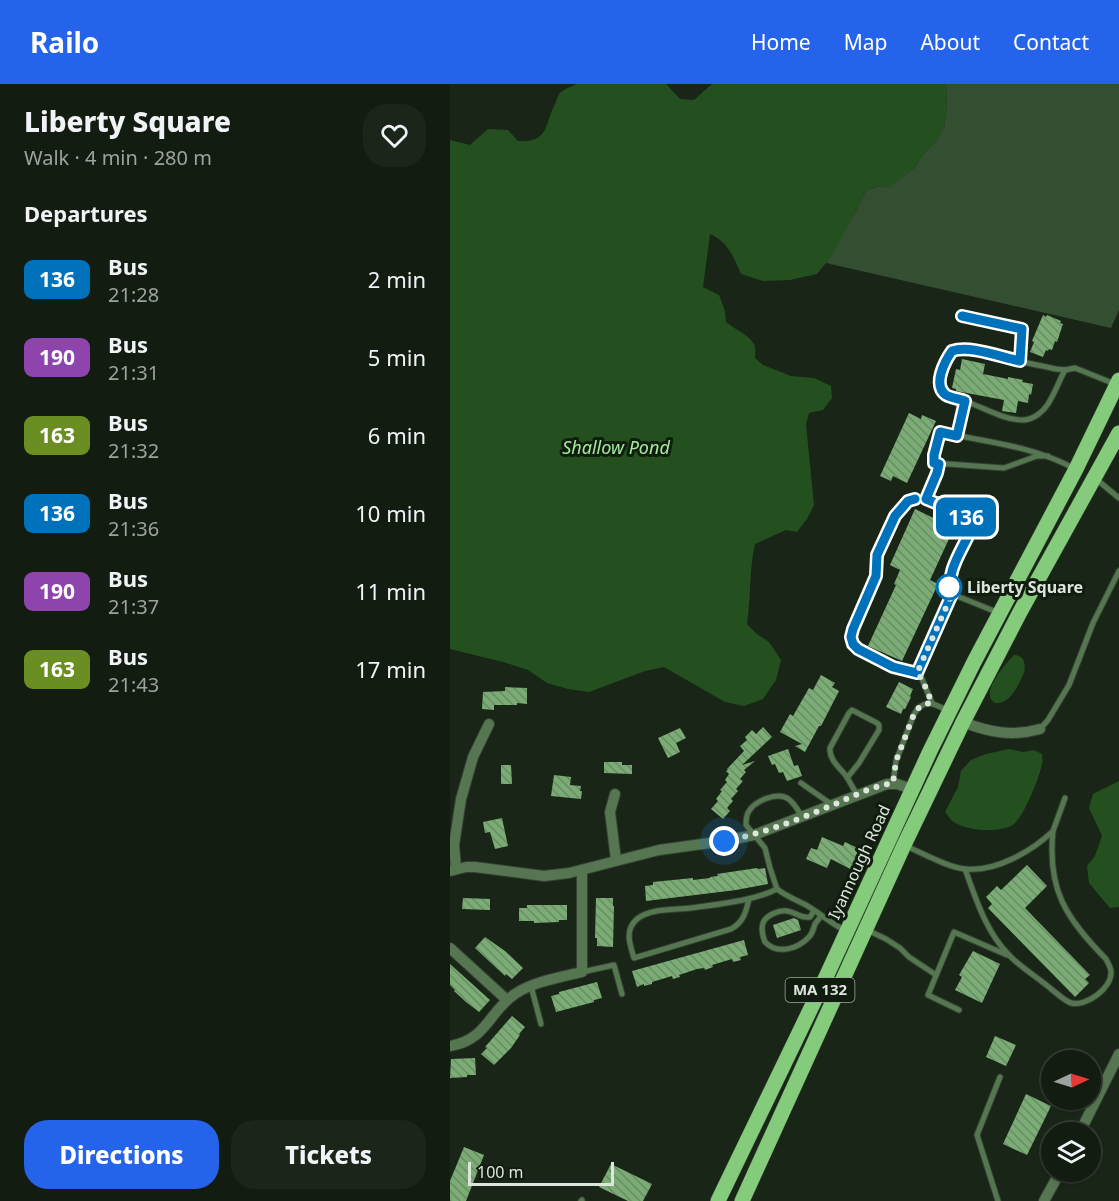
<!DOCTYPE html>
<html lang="en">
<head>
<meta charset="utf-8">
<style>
  body { margin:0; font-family:"Noto Sans",sans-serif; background:#1c251a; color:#f1f3f6; height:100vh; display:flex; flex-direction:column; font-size:22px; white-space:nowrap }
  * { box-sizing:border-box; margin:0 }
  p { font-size:20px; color:#9da19f }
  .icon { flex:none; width:33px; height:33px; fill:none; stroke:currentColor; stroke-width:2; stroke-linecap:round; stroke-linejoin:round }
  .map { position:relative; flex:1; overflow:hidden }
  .drawer { display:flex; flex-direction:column; background:#131c11; width:450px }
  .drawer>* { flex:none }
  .badge { padding:0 12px; border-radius:9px; font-size:21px; line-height:39px }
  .needle { width:39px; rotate:86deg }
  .buttons { position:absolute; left:591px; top:966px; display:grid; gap:12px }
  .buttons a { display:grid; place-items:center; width:60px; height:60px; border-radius:50%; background:#131c11; box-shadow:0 2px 4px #0004,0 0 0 2px #323a31; font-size:30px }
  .scale { position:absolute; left:18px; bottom:15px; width:146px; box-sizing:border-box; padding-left:6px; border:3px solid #dde6dc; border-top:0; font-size:16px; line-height:21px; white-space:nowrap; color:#dde6dc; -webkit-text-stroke:4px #101d0e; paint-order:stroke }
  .you { position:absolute; width:30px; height:30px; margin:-15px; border:4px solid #fff; border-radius:50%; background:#1a73e8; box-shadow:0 0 0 9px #1a73e833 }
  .map>.badge { position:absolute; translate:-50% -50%; box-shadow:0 0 0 3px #fff }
  h2 { padding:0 24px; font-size:22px; line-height:54px }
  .round { display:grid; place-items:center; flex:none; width:63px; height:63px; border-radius:24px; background:#1c251a }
  .headline { display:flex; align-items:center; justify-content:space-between; height:102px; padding:0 24px }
  h1 { font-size:28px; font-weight:800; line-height:45px }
  .primary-button { display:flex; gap:12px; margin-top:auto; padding:12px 24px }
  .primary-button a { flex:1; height:69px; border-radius:24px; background:#2563eb; color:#fff; font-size:24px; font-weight:800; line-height:69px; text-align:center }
  .primary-button a+a { background:#1c251a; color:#f1f3f6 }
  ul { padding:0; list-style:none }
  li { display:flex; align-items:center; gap:18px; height:78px; padding:0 24px }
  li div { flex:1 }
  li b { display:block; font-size:22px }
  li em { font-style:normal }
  li .badge { min-width:66px; font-weight:700; text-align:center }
  header { display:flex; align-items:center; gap:36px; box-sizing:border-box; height:84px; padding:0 30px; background:#2563eb; color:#fff }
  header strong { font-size:28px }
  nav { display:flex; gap:33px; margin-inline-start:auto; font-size:21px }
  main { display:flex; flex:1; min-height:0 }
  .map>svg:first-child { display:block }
  .park { fill:#344e31 }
  .water { fill:#23501e }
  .building { fill:url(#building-back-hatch) }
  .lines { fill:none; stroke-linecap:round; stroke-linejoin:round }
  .service-casing { stroke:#344133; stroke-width:7 }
  .minor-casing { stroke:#344133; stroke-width:12 }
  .primary-casing { stroke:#344133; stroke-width:16 }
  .service { stroke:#557650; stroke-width:5 }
  .minor { stroke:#557650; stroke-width:10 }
  .primary { stroke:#84cb7b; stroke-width:15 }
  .line-casing { stroke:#fff; stroke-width:14 }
  .line { stroke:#0072bc; stroke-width:9 }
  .walk { stroke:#dde6dc; stroke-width:6; stroke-dasharray:0 10.8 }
  .stop-dot { fill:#fff; stroke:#0072bc; stroke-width:3 }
  .labels { text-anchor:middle; stroke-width:6; stroke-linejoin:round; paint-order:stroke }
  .shield { fill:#101d0e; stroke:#a0aa9e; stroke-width:1.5 }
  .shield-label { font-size:15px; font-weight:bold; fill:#dde6dc }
  .stop-label { font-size:16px; font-weight:bold; fill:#dde6dc; stroke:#101d0e; text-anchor:start }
  .street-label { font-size:16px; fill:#dde6dc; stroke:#101d0e }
  .water-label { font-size:18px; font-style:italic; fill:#a5e99c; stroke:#101d0e }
</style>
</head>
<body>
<header>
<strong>Railo</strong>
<nav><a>Home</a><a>Map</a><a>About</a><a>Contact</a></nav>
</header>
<main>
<section class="drawer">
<div class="headline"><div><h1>Liberty Square</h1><p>Walk · 4 min · 280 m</p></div><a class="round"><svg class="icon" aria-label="heart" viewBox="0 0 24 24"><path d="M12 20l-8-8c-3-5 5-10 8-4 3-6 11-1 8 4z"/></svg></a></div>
<h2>Departures</h2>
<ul>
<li><span class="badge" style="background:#0072bc;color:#fff">136</span><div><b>Bus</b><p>21:28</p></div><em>2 min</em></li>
<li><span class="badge" style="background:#8e44ad;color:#fff">190</span><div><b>Bus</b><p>21:31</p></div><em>5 min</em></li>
<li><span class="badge" style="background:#6b8e23;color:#fff">163</span><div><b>Bus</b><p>21:32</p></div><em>6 min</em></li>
<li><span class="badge" style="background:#0072bc;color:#fff">136</span><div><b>Bus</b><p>21:36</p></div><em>10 min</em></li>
<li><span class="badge" style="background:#8e44ad;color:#fff">190</span><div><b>Bus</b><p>21:37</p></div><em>11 min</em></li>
<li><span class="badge" style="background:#6b8e23;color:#fff">163</span><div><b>Bus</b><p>21:43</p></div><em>17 min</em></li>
</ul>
<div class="primary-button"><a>Directions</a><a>Tickets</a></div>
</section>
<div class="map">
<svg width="669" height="1117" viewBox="0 0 669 1117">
  <defs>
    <pattern id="building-back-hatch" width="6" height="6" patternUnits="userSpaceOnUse" patternTransform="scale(1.5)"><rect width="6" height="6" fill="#7bac75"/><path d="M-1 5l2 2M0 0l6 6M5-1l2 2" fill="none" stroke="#6a8d66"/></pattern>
  </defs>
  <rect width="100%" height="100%" fill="#192617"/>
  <!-- park -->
  <path class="park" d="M496 0H669V226L661 244 376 179 407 125 415 108 420 105 430 102 439 103 464 84 474 69 487 56 494 43 497 23Z"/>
  <!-- water -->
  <g class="water">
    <path d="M127 0H216L230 15 244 16 262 0H496L497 23 494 43 487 56 474 69 464 84 439 104 430 102 420 105 415 108 407 125 380 174 367 190 340 196 313 197 291 190C284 173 277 157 260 150L253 203 269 211 275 227 276 238C284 245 298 250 304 260 306 263 305 270 305 274L313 281 341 292 364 294 381 302 382 314 373 326 359 329 356 340 364 421 357 435 347 448 336 446 305 460C299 486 301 513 297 540L307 550 319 558 331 576 326 596 313 615 294 622 275 618 214 583 195 587 139 608 118 605 97 599 78 586 53 578 0 565V56L20 61 38 45 58 46 68 57C100 59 94 40 106 18 107 15 108 11 110 9 114 5 122 2 127 0Z"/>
    <path d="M564 571C574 572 576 579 574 589 568 601 561 620 545 619 542 616 540 616 540 611 538 600 557 578 564 571Z"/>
    <path d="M559 665 573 668 584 666 592 670C592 672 593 679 592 680 590 692 574 732 564 740 551 750 513 747 501 736 500 735 496 728 495 728L508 703 511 687 521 676 536 670Z"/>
    <path d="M669 697V823L660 824 639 799 637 782 645 772 652 752 639 724 643 710Z"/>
  </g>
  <!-- building -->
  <g class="building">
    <path d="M593 231 596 233 597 231 611 237 610 239 613 240 607 258 605 257 602 266 599 265 598 267 596 266 593 273 580 268 584 258 582 257Z"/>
    <path d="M512 275 535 280 533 290 558 295V293L573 296 572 298 583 300 581 311 579 310 578 319 568 317 566 329 552 327 554 316 506 307V305L502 304 506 285 510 286Z"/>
    <path d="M459 329 471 335 472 331 486 337 457 399 443 392 441 397 430 392Z"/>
    <path d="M465 425 504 444 480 496 488 500 452 577 418 562 446 501 444 500 450 486 440 481Z"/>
    <path d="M371 591 385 599 382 603 389 607 371 642H369L355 668 345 662 352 660 330 648 340 630 343 632 359 604 363 606Z"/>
    <path d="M449 598 463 605 460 612 461 613 455 625H453L451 630 436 623Z"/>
    <path d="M55 603 77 604V620L67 619V621H44V626L32 625 33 608 55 607Z"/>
    <path d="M313 643 322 653 292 681 305 677 294 686 296 688 290 695 293 697 286 705 288 707 281 715 283 717 277 724 280 727 273 735 261 725 268 717 266 715 272 707 270 706 277 698 275 696 279 690 276 687 278 686 277 685 294 667 290 662 297 656 295 653 302 646 306 650Z"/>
    <path d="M230 644 236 654 226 659 230 668 218 674 208 654Z"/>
    <path d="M338 665 344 682 348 681 352 692 337 697 333 688 329 689 325 680 322 681 318 672Z"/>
    <path d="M154 678H172V681H182V690L154 689Z"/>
    <path d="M51 681H61L62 700H51Z"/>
    <path d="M104 691 121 693 120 701 131 702 130 707H132L131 715 101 712Z"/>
    <path d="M52 734 58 762 45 765 40 748 35 749 33 738Z"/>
    <path d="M372 753 393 762 395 758 416 768 406 788 381 775 377 784 356 775 361 764 367 766Z"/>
    <path d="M577 781 597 802 575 824 640 891 635 895 639 899 625 913 538 824 542 820 536 813 547 802 551 806Z"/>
    <path d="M307 784 308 785 315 784 318 800 286 806 196 817 195 802 203 801V798L243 794V796L260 794V793L268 792 267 790Z"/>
    <path d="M13 814 40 815V826L12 825Z"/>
    <path d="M146 814H163V822H164L163 863 147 862V854H145Z"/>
    <path d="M77 821H117V836H109V838L84 839V837H69V824H77Z"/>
    <path d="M344 834 348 836 351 846 327 854 323 841Z"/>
    <path d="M35 853 55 867 73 884 62 895 56 890 55 892 25 864Z"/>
    <path d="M294 856 298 871 290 873 291 876 283 878 282 875 262 881 263 883 255 886 254 884 247 885 229 891 230 893 223 895 222 892 202 898V900L194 902V900L187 903 182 887Z"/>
    <path d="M523 867 550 880 532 919 505 906 512 893 509 891Z"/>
    <path d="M0 880 40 916 29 928 16 918 4 907 5 906 0 901Z"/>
    <path d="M147 898 152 914 144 916V918L106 928 101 912 109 910V908Z"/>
    <path d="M62 932 75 943 69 950 70 951 61 964 44 981 31 970 37 964 35 963Z"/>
    <path d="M545 952 566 961 556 982 536 973Z"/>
    <path d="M25 974 26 991H17V993L0 994 1 975Z"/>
    <path d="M576 1010 601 1022 577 1071 553 1060Z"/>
    <path d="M14 1063 34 1071 16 1117H0V1097Z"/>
    <path d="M161 1080 202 1100 193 1117H178L149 1103Z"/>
  </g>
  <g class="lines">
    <!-- service casing -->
    <g class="service-casing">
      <g id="service">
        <path d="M511 232 572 245 570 277"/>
        <path d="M515 317C532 323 556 337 574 336 584 335 593 328 598 320 605 309 609 297 615 286"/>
        <path d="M507 352 515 317C510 315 501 314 496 311 482 301 495 277 502 267 518 262 538 270 554 274 571 278 589 281 606 285L615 286 625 284 665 300"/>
        <path d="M598 372H587L554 384 484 379V371L490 348C536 358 584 362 625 385"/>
        <path d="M489 380 487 389 476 415 510 428 516 433 519 446 518 452C510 469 495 491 502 510L549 529"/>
        <path d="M646 395 669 414"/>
        <path d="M476 415H465L458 417 450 424 445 432 427 471 426 492 403 545 401 553 403 560 408 565 443 583 467 589 472 595 482 619"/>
        <path d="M467 589 502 510"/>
        <path d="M590 645 598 636 619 601 643 539 669 487"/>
        <path d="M397 694 409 679 429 646V641L427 639 402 626 399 629 380 664C379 676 390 684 397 693 400 699 404 705 407 711"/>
        <path d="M351 699 381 720"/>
        <path d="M443 699 446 677 464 630C474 614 484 619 498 627"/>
        <path d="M603 747 615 714"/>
        <path d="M456 762C472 769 499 784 516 785 546 788 582 767 603 747 597 806 616 834 656 875 658 879 661 884 661 888 662 904 636 923 621 919 614 917 602 905 595 900 584 891 569 882 559 871 536 848 526 815 515 785"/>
        <path d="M327 805 320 784 315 764 296 741C296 736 296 731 299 727 305 717 326 708 337 714 344 718 348 726 352 733"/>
        <path d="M299 815C296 827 294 838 281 845L184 874C180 861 174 846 187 835 200 824 225 826 241 824 269 820 303 817 327 805 336 812 346 816 356 821 370 829 382 841 397 847"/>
        <path d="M364 827 360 833C351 835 346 828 337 827 329 826 316 831 313 839 311 845 313 853 315 858 327 871 348 865 359 853 363 849 363 845 365 840 367 837 369 835 371 832"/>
        <path d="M417 846 436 855 450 864 459 873 486 891"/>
        <path d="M132 888 164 881 172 910"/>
        <path d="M81 902 91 940"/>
        <path d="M509 926 478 911 504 848 557 871"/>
        <path d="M131 1117 132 1116"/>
        <path d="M548 1117 527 1051 550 993"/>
      </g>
    </g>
    <!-- minor casing -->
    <g class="minor-casing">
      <g id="minor">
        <path d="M513 638C538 648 562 653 590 645"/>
        <path d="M165 710 160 728 166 776"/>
        <path d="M6 785 4 761 11 715 23 673 39 640"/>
        <path d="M0 787 16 783H25L94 792 119 789 209 766 274 757 304 751 437 700H447L462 705"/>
        <path d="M0 864 57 916"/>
        <path d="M0 962C37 956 39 927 65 910 82 898 111 893 132 888V786"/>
        <path d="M630 1048 669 970"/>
        <path d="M594 1117 610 1088"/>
      </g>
    </g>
    <!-- primary casing -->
    <g class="primary-casing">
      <g id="primary">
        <path d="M268 1117 376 893 480 667 524 578 626 385 669 296"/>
        <path d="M292 1117 454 761 513 638 570 528 669 349"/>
      </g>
    </g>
    <!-- service -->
    <use href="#service" class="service"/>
    <!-- minor -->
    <use href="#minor" class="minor"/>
    <!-- primary -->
    <use href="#primary" class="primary"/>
  </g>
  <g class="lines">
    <!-- line casing -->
    <g class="line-casing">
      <path id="line" d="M465 415 458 417 445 432 427 471 426 492 403 545 401 553 403 560 408 565 443 583 467 589 502 510C495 491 510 469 518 452L519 446 516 433 510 429 476 415 487 389 489 380 484 379V371L490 348 507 352 515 317C510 315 501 314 496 311 482 301 495 277 502 267 521 261 550 273 570 277L572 245 512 232"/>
    </g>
    <!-- line -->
    <use href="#line" class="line"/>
    <!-- walk -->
    <path class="walk" d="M274 757C313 750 349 735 385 720 404 712 423 702 443 699L446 677 464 630C469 622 472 620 482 619L472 595 467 589 502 510 499 503"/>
  </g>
  <!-- markers -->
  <circle class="stop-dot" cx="499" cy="503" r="12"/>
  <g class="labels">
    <!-- shield labels -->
    <rect class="shield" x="335.5" y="894" width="69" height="24" rx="4.5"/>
    <g class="shield-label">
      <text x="370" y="911">MA 132</text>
    </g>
    <!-- stop labels -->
    <g class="stop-label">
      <text x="517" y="509">Liberty Square</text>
    </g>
    <!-- street labels -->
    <g class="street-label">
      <text transform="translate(409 778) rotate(-65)" y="6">Iyannough Road</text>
    </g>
    <!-- water labels -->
    <g class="water-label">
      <text x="166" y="370">Shallow Pond</text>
    </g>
  </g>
</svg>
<div class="buttons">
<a><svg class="needle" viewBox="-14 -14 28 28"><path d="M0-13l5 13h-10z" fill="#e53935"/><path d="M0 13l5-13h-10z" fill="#9da19f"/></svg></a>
<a><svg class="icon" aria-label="layers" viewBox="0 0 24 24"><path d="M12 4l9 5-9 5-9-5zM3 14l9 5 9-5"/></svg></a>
</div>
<div class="scale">100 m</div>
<div class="you" style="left:274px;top:757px"></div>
<b class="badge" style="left:516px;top:433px;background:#0072bc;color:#fff">136</b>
</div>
</main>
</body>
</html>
